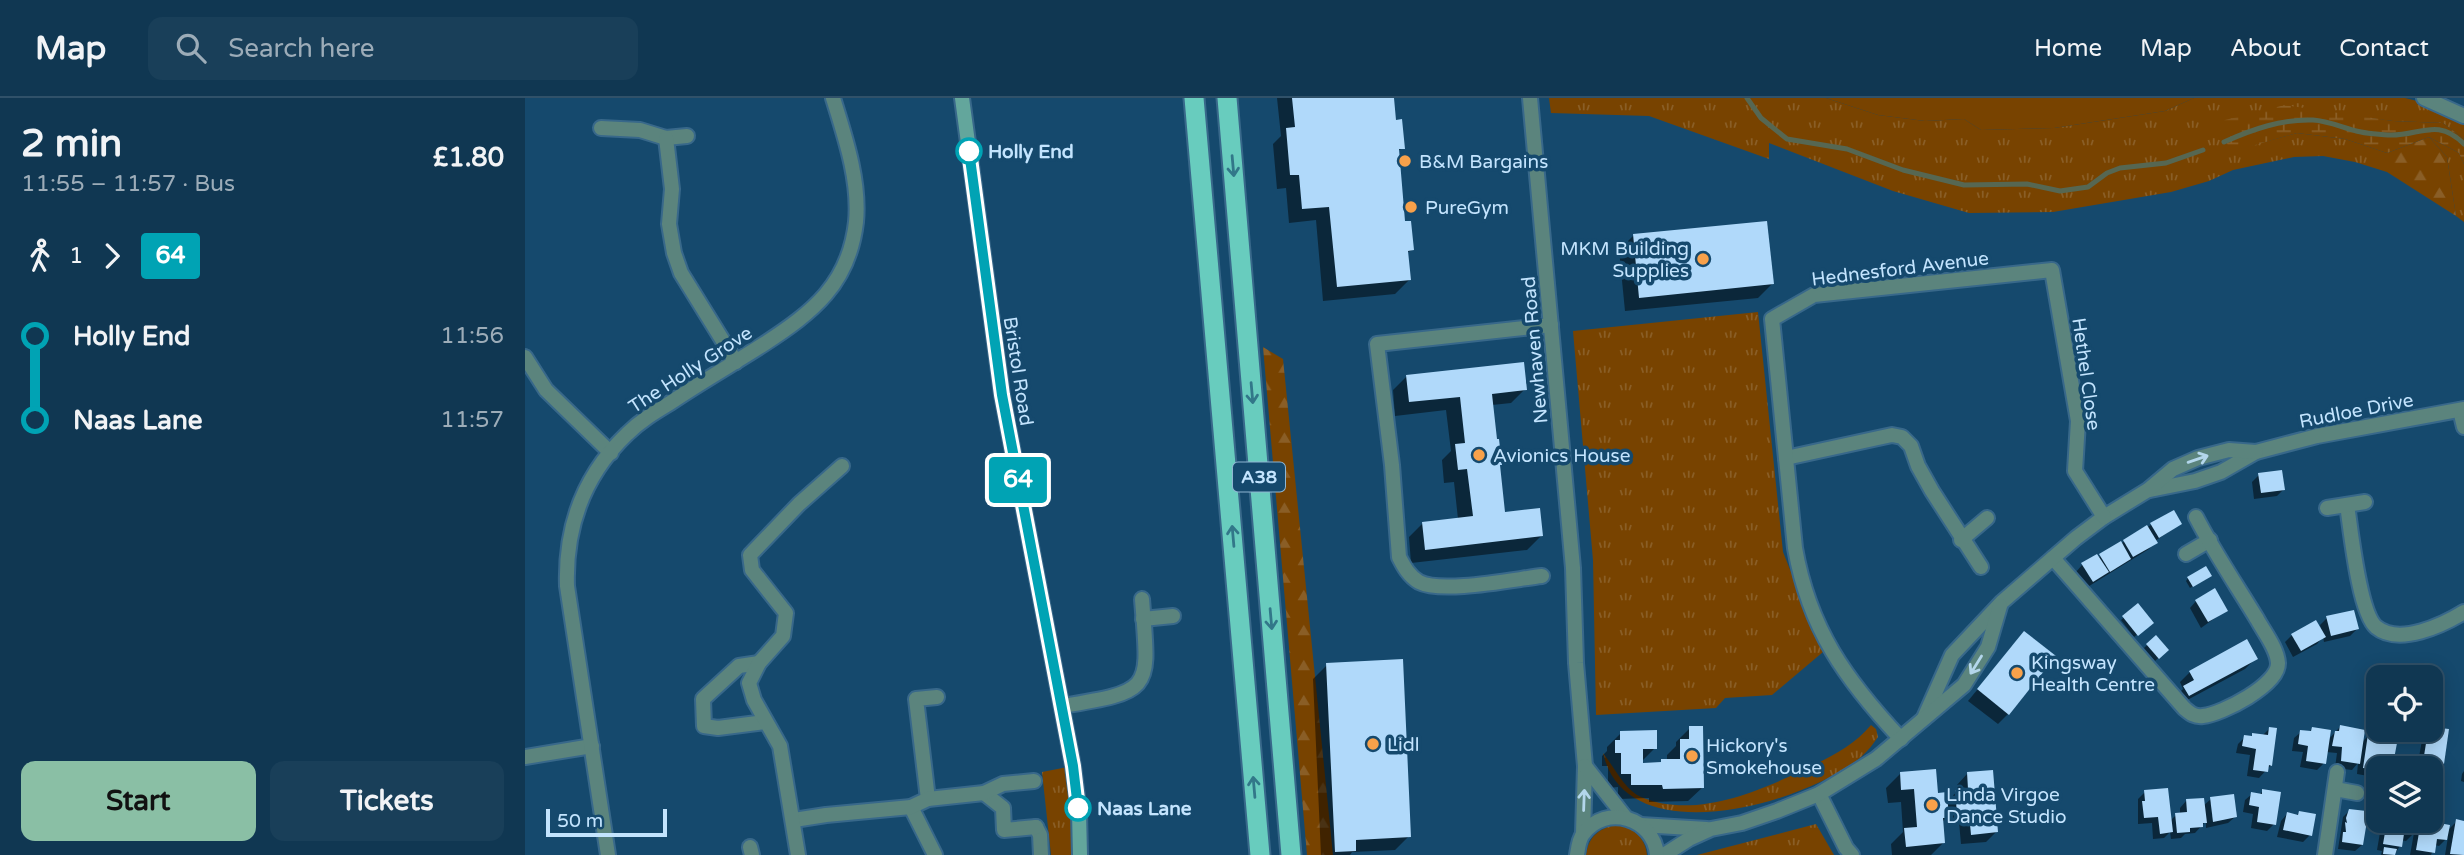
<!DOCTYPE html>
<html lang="en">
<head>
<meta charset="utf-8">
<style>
  body { margin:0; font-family:"Varela Round",sans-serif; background:#193f59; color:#f1f3f6; height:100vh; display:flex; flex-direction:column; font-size:26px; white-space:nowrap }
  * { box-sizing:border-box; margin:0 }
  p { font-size:23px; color:#9cacb8 }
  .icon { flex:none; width:38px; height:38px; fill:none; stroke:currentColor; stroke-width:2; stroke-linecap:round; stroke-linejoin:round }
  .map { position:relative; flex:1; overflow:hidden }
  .panel { display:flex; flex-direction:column; background:#103752; width:525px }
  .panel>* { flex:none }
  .badge { padding:0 14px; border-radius:5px; font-size:24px; line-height:46px }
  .buttons { position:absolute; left:1841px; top:567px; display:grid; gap:14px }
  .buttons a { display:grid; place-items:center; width:77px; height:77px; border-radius:14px; background:#103752; box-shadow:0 4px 18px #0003,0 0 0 2px #305169; font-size:35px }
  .scale { position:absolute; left:21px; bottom:18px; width:121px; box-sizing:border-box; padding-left:7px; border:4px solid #c3e4fe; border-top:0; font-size:19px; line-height:24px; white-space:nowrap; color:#c3e4fe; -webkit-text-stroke:5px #15496d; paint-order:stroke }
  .map>.badge { position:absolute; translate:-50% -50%; box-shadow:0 0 0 4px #fff }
  .legs { display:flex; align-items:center; gap:10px; height:77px; padding:0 21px; font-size:23px }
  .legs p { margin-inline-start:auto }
  .overview { display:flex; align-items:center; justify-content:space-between; height:119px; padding:0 21px }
  h1 { font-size:38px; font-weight:800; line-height:52px }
  .action { display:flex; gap:14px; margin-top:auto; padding:14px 21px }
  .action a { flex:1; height:80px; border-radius:14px; background:#8abfa5; color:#111; font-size:28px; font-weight:800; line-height:80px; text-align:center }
  .action a+a { background:#193f59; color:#f1f3f6 }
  ul { padding:0 21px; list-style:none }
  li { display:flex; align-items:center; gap:24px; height:84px; font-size:26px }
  li i { display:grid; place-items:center; width:10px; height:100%; margin:0 9px; background:currentColor }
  li i::after { content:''; width:18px; height:18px; margin:-9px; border:5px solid; border-radius:50%; background:#103752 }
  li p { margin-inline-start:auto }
  li:first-child i { background:linear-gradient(#0000 50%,currentColor 0) }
  li:last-child i { background:linear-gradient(currentColor 50%,#0000 0) }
  header { display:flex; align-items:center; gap:42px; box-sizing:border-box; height:98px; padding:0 35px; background:#103752; border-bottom:2px solid #305169 }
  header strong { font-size:33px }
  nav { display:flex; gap:38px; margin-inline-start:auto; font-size:24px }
  .search { width:490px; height:63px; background:#193f59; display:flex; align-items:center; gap:18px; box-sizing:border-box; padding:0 24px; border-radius:14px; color:#9cacb8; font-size:26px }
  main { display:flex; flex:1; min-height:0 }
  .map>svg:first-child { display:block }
  .grass { fill:url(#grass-tufts) }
  .forest { fill:url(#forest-firs) }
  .wetland { fill:url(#wetland-marsh) }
  .park { fill:#784300 }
  .shadow { fill:#0007 }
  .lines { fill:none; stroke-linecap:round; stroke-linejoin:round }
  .stream { stroke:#566752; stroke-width:5 }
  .building { fill:#b0d9fa }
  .pedestrian-casing { stroke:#38688a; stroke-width:18 }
  .minor-casing { stroke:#38688a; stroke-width:18 }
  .tertiary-casing { stroke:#38688a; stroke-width:18 }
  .secondary-casing { stroke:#38688a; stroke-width:18 }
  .trunk-casing { stroke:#38688a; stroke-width:23 }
  .pedestrian { stroke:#5b847d; stroke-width:14 }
  .minor { stroke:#5b847d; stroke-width:14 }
  .tertiary { stroke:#5b847d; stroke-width:14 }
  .secondary { stroke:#63a69c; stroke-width:14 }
  .trunk { stroke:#68ccbe; stroke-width:19 }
  .oneway { stroke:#327789 }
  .oneway2 { stroke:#b3d6eb }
  .line-1-casing { stroke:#fff; stroke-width:16 }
  .line-1 { stroke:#00a3b4; stroke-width:10 }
  .stop-1-dot { fill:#fff; stroke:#00a3b4; stroke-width:3.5 }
  .poi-dot { fill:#f8a14a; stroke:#15496d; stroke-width:2.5 }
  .labels { text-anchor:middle; stroke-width:7; stroke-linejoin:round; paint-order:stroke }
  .shield { fill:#15496d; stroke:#8fb6d2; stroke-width:2 }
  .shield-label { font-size:18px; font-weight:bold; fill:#c3e4fe }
  .stop-label { font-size:19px; font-weight:bold; fill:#c3e4fe; stroke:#15496d; text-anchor:start }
  .poi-label { font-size:19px; fill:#c3e4fe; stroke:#15496d; text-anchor:start }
  .street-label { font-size:19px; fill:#c3e4fe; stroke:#15496d }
</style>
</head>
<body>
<header>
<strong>Map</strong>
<div class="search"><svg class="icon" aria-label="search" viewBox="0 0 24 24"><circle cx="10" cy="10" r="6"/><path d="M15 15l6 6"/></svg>Search here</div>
<nav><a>Home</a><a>Map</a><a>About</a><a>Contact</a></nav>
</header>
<main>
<section class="panel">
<div class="overview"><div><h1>2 min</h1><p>11:55 – 11:57 · Bus</p></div><b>£1.80</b></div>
<div class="legs"><svg class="icon" aria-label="walk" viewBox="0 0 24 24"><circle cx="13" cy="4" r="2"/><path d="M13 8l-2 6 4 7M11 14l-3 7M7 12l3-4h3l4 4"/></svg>1<svg class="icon" aria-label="forward" viewBox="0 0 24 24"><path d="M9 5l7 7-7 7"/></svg><b class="badge" style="background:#00a3b4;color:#fff">64</b></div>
<ul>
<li><i style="color:#00a3b4"></i><b>Holly End</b><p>11:56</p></li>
<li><i style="color:#00a3b4"></i><b>Naas Lane</b><p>11:57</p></li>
</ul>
<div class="action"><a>Start</a><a>Tickets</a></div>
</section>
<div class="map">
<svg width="1939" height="757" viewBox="0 0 1939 757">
  <defs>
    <pattern id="grass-tufts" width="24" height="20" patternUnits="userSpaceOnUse" patternTransform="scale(1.75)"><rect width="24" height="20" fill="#784300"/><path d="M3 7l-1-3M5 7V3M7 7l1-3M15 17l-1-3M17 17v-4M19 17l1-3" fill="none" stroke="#8a5e26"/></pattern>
    <pattern id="forest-firs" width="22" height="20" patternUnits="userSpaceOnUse" patternTransform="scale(1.75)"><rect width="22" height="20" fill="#784300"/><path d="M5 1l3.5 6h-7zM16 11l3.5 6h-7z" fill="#8a5e26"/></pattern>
    <pattern id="wetland-marsh" width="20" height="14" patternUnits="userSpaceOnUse" patternTransform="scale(1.75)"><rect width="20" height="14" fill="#784300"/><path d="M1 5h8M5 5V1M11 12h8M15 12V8" fill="none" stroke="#8a5e26"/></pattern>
  </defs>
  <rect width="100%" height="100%" fill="#15496d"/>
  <!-- grass -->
  <g class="grass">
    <path d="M1024 0H1301L1353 17 1400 23 1439 21 1456 32 1529 30 1640 13 1669 0H1880L1892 3 1939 27V41L1918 25 1868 23 1819 17 1706 53 1772 35 1820 41 1862 55V74L1830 64 1798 58 1769 59 1708 72 1684 83 1646 94 1528 114 1444 115 1368 93 1244 45V61L1124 18 1026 15Z"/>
    <path d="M1904 39 1934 55 1939 66V124L1931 118 1922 59Z"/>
    <path d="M1233 214 1258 454 1298 554 1247 597 1200 600 1191 610 1071 617 1068 462 1048 233Z"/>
    <path d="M1346 627 1351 631 1353 639C1348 646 1343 653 1336 659 1280 706 1101 757 1078 655 1089 669 1100 692 1116 699 1168 721 1230 695 1276 673 1301 661 1328 649 1346 627Z"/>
    <path d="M548 668 555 757H526L517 674Z"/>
    <path d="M1291 726 1309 757H1172Z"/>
    <path d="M1091 727C1109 730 1120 739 1122 757H1061C1063 739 1074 730 1091 727Z"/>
  </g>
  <!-- forest -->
  <g class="forest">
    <path d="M1904 39 1922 59 1931 118 1862 74V55Z"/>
    <path d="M738 249 758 261 808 757H782Z"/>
  </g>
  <!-- wetland -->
  <path class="wetland" d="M1760 7 1868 23 1918 25 1939 41V66L1934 55 1904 39 1862 55 1820 41 1772 35 1706 54 1692 24Z"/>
  <!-- park -->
  <path class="park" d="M1301 0H1669L1640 13 1529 30 1456 32 1439 21 1400 23 1353 17Z"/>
  <!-- shadow -->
  <g class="shadow">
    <path d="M752 0H867L869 24 878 50 872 53 879 125 887 152 881 155 884 182 870 196 798 203 791 122 764 125 761 90 752 91 748 46 756 38Z"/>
    <path d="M1108 138 1247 186 1233 200 1100 213 1094 152Z"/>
    <path d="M882 278 1000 291 986 305 967 307 978 416 1016 438 1002 452 886 465 884 439 898 425 933 421 929 384 919 385 917 362 926 353 921 312 870 318 868 292Z"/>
    <path d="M1734 377 1759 391 1752 398 1729 401 1727 384Z"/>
    <path d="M1655 426 1630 443 1624 451 1561 490 1551 474 1557 467 1573 460 1626 427Z"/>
    <path d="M1663 480 1681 481 1665 490 1661 483Z"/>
    <path d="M1671 503 1701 512 1676 530 1665 510Z"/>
    <path d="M1613 508 1626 525 1609 539 1596 522Z"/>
    <path d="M1802 520 1832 531 1825 538 1799 544 1798 539 1792 546 1768 559 1760 544 1767 537 1797 534 1795 527Z"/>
    <path d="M1499 535 1483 616 1473 626 1443 603Z"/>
    <path d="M1631 539 1642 552 1630 563 1619 550Z"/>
    <path d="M1731 560 1720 571 1653 607 1649 600 1658 591 1655 584 1665 574Z"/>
    <path d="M802 567 884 738 870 752 827 754 825 757H796L788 581Z"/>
    <path d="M1815 629 1836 645 1843 638 1868 660 1861 667 1857 666 1849 679 1832 676 1833 665 1827 672 1810 670 1812 655 1801 654 1799 665 1792 672 1775 669 1778 654 1767 653 1769 640 1776 634 1783 635 1787 631 1803 642Z"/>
    <path d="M1165 630 1178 689 1163 703 1124 704V700L1093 701V689L1083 690V668H1077V658L1082 653V649L1096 635 1130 650 1114 666H1133L1137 663 1142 662V657L1151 648V644Z"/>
    <path d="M1745 630 1746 667 1734 680 1722 678 1725 657 1711 655 1713 646 1720 639 1725 640 1728 636 1737 638Z"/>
    <path d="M1878 632H1884L1882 643 1879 646 1874 645Z"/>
    <path d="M1904 632H1906L1918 666 1912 672 1915 700 1908 707H1906V670H1892L1898 637Z"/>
    <path d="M1939 673V684L1936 683 1937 676Z"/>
    <path d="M1375 676 1421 703 1432 694V687L1442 676 1471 734 1461 744 1436 746 1434 724 1422 725 1421 720 1416 725 1418 745 1406 757H1367L1366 746 1378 734 1376 704 1363 705 1361 690Z"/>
    <path d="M1738 693 1749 726 1742 733 1726 730 1728 716 1718 714 1720 702 1727 696 1734 697Z"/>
    <path d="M1620 694 1645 723 1651 717H1655V710L1661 703 1678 708 1686 701 1710 719 1703 725 1681 730V723L1670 735 1660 736 1656 740 1646 741 1645 734 1639 740 1628 741 1627 725 1613 726V701Z"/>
    <path d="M1847 706 1853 707V716L1848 715 1847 723 1840 730 1837 747 1830 753 1813 751 1818 719 1825 712 1843 715Z"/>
    <path d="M1775 714 1785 737 1778 744 1752 739 1756 723 1762 716 1771 718Z"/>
    <path d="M1906 720V726L1922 733 1932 723 1939 725V757H1920L1923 739 1914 748 1910 747 1906 757H1885L1889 735 1881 743 1876 742 1875 748 1869 757H1856L1857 753 1852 752 1857 723H1885L1890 725 1893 723H1906Z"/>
  </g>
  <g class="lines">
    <!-- stream -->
    <g class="stream">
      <path d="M1222 0 1236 20 1262 41 1322 51 1378 72 1439 87 1502 86 1535 93 1563 89 1582 75 1595 70 1641 65 1678 52"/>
      <path d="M1699 44C1728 31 1757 21 1788 22 1805 23 1820 31 1836 34 1845 36 1854 36 1863 37 1893 39 1912 18 1939 46"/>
    </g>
  </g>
  <!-- building -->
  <g class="building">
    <path d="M767 0H869L871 22 877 21 880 51H874L880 123H886L889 152 883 153 886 182 812 189 804 109 777 111 774 77H765L761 30 770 29Z"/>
    <path d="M1242 123 1249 186 1114 200 1108 136Z"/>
    <path d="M999 264 1002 292 967 296 972 341H974L977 367H975L980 414 1015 410 1018 438 900 452 897 424 948 418 942 371 933 372 930 346 940 345 935 299 884 304 881 277Z"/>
    <path d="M1757 372 1760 392 1736 395 1733 375Z"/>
    <path d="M1649 412 1657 426 1634 440 1625 425Z"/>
    <path d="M1622 427 1633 445 1608 459 1598 442Z"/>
    <path d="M1596 443 1606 461 1585 474 1574 456Z"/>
    <path d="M1572 456 1584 474 1568 484 1556 465Z"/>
    <path d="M1681 468 1687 478 1668 489 1662 479Z"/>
    <path d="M1690 490 1703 513 1683 524 1670 502Z"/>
    <path d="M1613 505 1629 525 1613 538 1597 518Z"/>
    <path d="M1829 512 1834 531 1806 538 1801 518Z"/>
    <path d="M1791 522 1801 539 1776 553 1766 536Z"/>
    <path d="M1499 533 1531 558 1484 617 1452 591Z"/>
    <path d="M1631 537 1644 552 1634 561 1621 546Z"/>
    <path d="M1722 541 1733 561 1664 598 1658 588 1669 582 1664 573Z"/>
    <path d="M878 561 886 739 831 742V753L810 754 801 565Z"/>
    <path d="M1815 627 1840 632 1835 666 1816 663 1817 649 1807 648 1810 633H1814Z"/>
    <path d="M1164 628H1178L1179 690 1138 691 1137 687H1106V676H1096V655H1090V642H1095V633L1132 632V651H1118V665L1136 664V661H1155V641H1164Z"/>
    <path d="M1744 629 1752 630 1747 668 1744 667 1743 674 1728 672 1731 651 1717 648 1719 637 1727 638V635L1743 637Z"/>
    <path d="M1787 629 1806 632 1801 666 1781 663 1783 648 1773 646 1775 632 1786 633Z"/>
    <path d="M1906 629 1924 631 1919 666 1898 664 1903 633Z"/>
    <path d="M1878 632H1886L1883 644 1876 643Z"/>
    <path d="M1843 636 1862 639V644L1872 645 1869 661 1859 659 1858 670H1853V672L1838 670Z"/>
    <path d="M1906 669 1916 671 1915 681H1919L1917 701 1906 700Z"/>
    <path d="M1411 671 1413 695 1422 694 1424 720H1418L1420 745 1381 749 1379 730 1392 729 1389 691 1376 692 1375 674Z"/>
    <path d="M1468 672 1473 734 1446 737 1444 715 1432 716 1430 692 1443 691 1442 674Z"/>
    <path d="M1643 690 1648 734 1635 736 1633 719 1619 720 1617 703H1620L1619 692Z"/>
    <path d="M1737 691 1756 694 1751 727 1732 724 1734 709 1724 707 1726 694 1737 696Z"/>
    <path d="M1709 696 1712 719 1688 724 1685 699Z"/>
    <path d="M1679 700 1682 725H1678V729L1665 730V734L1652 735 1650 715 1662 714 1661 701Z"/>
    <path d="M1846 704 1853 705V713L1845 712Z"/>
    <path d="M1824 711 1850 714 1849 724 1842 723 1838 747 1817 744 1818 734H1821L1820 724 1822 725 1821 720Z"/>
    <path d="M1774 713 1791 716 1787 738 1758 732 1762 714 1773 717Z"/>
    <path d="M1906 718 1909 719 1908 724 1925 727 1922 742 1912 741 1910 755 1891 752 1896 723H1906Z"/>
    <path d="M1931 721 1939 723V757L1925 756Z"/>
    <path d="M1862 723 1892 724 1889 737 1879 736 1877 749 1858 746Z"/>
    <path d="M1859 749 1872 751 1870 757 1858 756Z"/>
  </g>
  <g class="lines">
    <!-- pedestrian casing -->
    <g class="pedestrian-casing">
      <g id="pedestrian">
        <path d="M234 565 214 568 178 601 179 628 193 630 240 624"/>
        <path d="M511 729 515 737 516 757"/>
      </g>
    </g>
    <!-- minor casing -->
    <g class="minor-casing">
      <g id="minor">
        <path d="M1899 0 1939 18"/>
        <path d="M76 30 115 32 141 40 162 38"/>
        <path d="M141 40 147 91 144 126 149 155 156 175 211 264"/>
        <path d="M0 259 21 292 86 355"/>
        <path d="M1935 312 1939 329"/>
        <path d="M1261 360 1367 337 1377 339 1386 348 1393 368 1407 393 1456 469"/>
        <path d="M1625 392 1670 383 1696 374 1731 354 1792 338 1939 311"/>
        <path d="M1822 407C1826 433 1834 514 1851 529 1874 548 1918 527 1939 514"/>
        <path d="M1802 410 1840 404"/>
        <path d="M1436 442 1462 420"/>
        <path d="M1661 456 1685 442"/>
        <path d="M1528 460 1659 610C1665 615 1669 619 1678 618 1697 616 1754 587 1753 565 1752 550 1739 534 1732 521 1712 488 1689 454 1671 419"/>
        <path d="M1017 478C990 481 917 496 894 484 884 478 879 469 874 459L867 367 852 246 1026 227"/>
        <path d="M618 521 648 518"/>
        <path d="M537 608C630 593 624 592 617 501"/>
        <path d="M1399 620 1427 557 1477 504 1551 440 1579 419 1623 392 1648 371 1673 360 1704 352 1731 354"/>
        <path d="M1376 641C1321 582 1284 531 1270 450L1247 221 1289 197 1527 172 1553 323 1550 373 1579 419"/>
        <path d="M0 659 67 648"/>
        <path d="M1810 691 1832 695"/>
        <path d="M459 695 478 710 479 732 511 729"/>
        <path d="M1294 696 1321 750 1327 757"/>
        <path d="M403 701 391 601 412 599"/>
        <path d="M386 709 410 757"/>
        <path d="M269 722 301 717 386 709 403 701 459 695 478 686 509 683"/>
        <path d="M1116 727 1182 731"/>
        <path d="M225 749 227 757"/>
        <path d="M83 757 42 488C40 429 59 377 102 336 115 323 130 314 145 305 176 284 208 266 239 246 288 214 324 186 331 124 335 83 320 39 308 0"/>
        <path d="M273 757 255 648 229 602 224 585 234 565 258 538 261 515 227 472 225 457 274 406 317 368"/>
        <path d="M1139 757 1164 741 1186 731 1217 725 1252 713 1294 696 1351 661 1439 587 1463 549 1475 508"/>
        <path d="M1800 757 1812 674"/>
      </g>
    </g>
    <!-- tertiary casing -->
    <g class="tertiary-casing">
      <g id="tertiary">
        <path d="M1005 0 1048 470 1051 565 1060 668 1058 736"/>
        <path d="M1060 668 1100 719"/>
        <path d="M1052 757C1053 750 1054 741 1058 736 1081 705 1129 720 1132 757"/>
      </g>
    </g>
    <!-- secondary casing -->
    <g class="secondary-casing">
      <path id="secondary" d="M437 0 477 297 548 668 554 714 555 757"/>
    </g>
    <!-- trunk casing -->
    <g class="trunk-casing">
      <g id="trunk">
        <path d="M669 0 735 757"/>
        <path d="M702 0 766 757"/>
      </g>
    </g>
    <!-- pedestrian -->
    <use href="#pedestrian" class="pedestrian"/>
    <!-- minor -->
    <use href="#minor" class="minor"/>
    <!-- tertiary -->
    <use href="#tertiary" class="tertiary"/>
    <!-- secondary -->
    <use href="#secondary" class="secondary"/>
    <!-- trunk -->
    <use href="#trunk" class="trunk"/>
  </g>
  <!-- one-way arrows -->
  <defs><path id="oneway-shaft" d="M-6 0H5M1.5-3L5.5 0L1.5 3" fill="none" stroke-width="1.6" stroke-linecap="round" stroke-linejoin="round" transform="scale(1.75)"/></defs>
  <g class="oneway">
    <use href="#oneway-shaft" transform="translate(708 68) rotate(85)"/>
    <use href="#oneway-shaft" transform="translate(727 295) rotate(85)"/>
    <use href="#oneway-shaft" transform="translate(708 438) rotate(-95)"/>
    <use href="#oneway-shaft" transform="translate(746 521) rotate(85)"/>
    <use href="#oneway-shaft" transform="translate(729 689) rotate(-95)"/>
  </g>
  <g class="oneway2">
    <use href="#oneway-shaft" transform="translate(1673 361) rotate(-19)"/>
    <use href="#oneway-shaft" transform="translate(1451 567) rotate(122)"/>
    <use href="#oneway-shaft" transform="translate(1059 702) rotate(-88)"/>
  </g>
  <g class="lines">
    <!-- line-1 casing -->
    <g class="line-1-casing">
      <path id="line-1" d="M444 53 477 297 548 668 553 710"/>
    </g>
    <!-- line-1 -->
    <use href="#line-1" class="line-1"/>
  </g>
  <!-- markers -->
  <g class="stop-1-dot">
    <circle cx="444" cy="53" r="12"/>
    <circle cx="553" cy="710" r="12"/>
  </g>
  <g class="poi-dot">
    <circle cx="880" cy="63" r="7"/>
    <circle cx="886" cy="109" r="7"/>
    <circle cx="1178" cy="161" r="7"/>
    <circle cx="954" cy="357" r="7"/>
    <circle cx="1492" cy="575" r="7"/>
    <circle cx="848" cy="646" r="7"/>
    <circle cx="1167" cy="658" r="7"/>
    <circle cx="1407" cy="707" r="7"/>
  </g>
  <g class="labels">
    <!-- shield labels -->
    <rect class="shield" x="708" y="364.5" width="52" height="29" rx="5"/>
    <g class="shield-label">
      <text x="734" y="385">A38</text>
    </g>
    <!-- stop labels -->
    <g class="stop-label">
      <text x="463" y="60">Holly End</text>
      <text x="572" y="717">Naas Lane</text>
    </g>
    <!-- poi labels -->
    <g class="poi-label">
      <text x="894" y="70">B&amp;M Bargains</text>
      <text x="900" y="116">PureGym</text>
      <text x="1164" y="157" text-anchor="end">MKM Building<tspan x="1164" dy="22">Supplies</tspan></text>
      <text x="968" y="364">Avionics House</text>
      <text x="1506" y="571">Kingsway<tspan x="1506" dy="22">Health Centre</tspan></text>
      <text x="862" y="653">Lidl</text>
      <text x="1181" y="654">Hickory's<tspan x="1181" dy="22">Smokehouse</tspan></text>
      <text x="1421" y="703">Linda Virgoe<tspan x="1421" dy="22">Dance Studio</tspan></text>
    </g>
    <!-- street labels -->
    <g class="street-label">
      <text transform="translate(1375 170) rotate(-7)" y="7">Hednesford Avenue</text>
      <text transform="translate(1009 252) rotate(-95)" y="7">Newhaven Road</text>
      <text transform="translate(165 271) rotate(-33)" y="7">The Holly Grove</text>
      <text transform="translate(494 273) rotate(81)" y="7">Bristol Road</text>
      <text transform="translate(1562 276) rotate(82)" y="7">Hethel Close</text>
      <text transform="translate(1831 312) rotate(-11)" y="7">Rudloe Drive</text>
    </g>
  </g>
</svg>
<div class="buttons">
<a><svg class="icon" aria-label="locate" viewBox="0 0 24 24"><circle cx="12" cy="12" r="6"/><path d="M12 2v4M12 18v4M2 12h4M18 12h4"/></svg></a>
<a><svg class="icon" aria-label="layers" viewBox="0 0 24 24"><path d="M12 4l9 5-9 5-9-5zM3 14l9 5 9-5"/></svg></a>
</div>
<div class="scale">50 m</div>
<b class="badge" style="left:493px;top:382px;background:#00a3b4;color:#fff">64</b>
</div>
</main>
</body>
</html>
